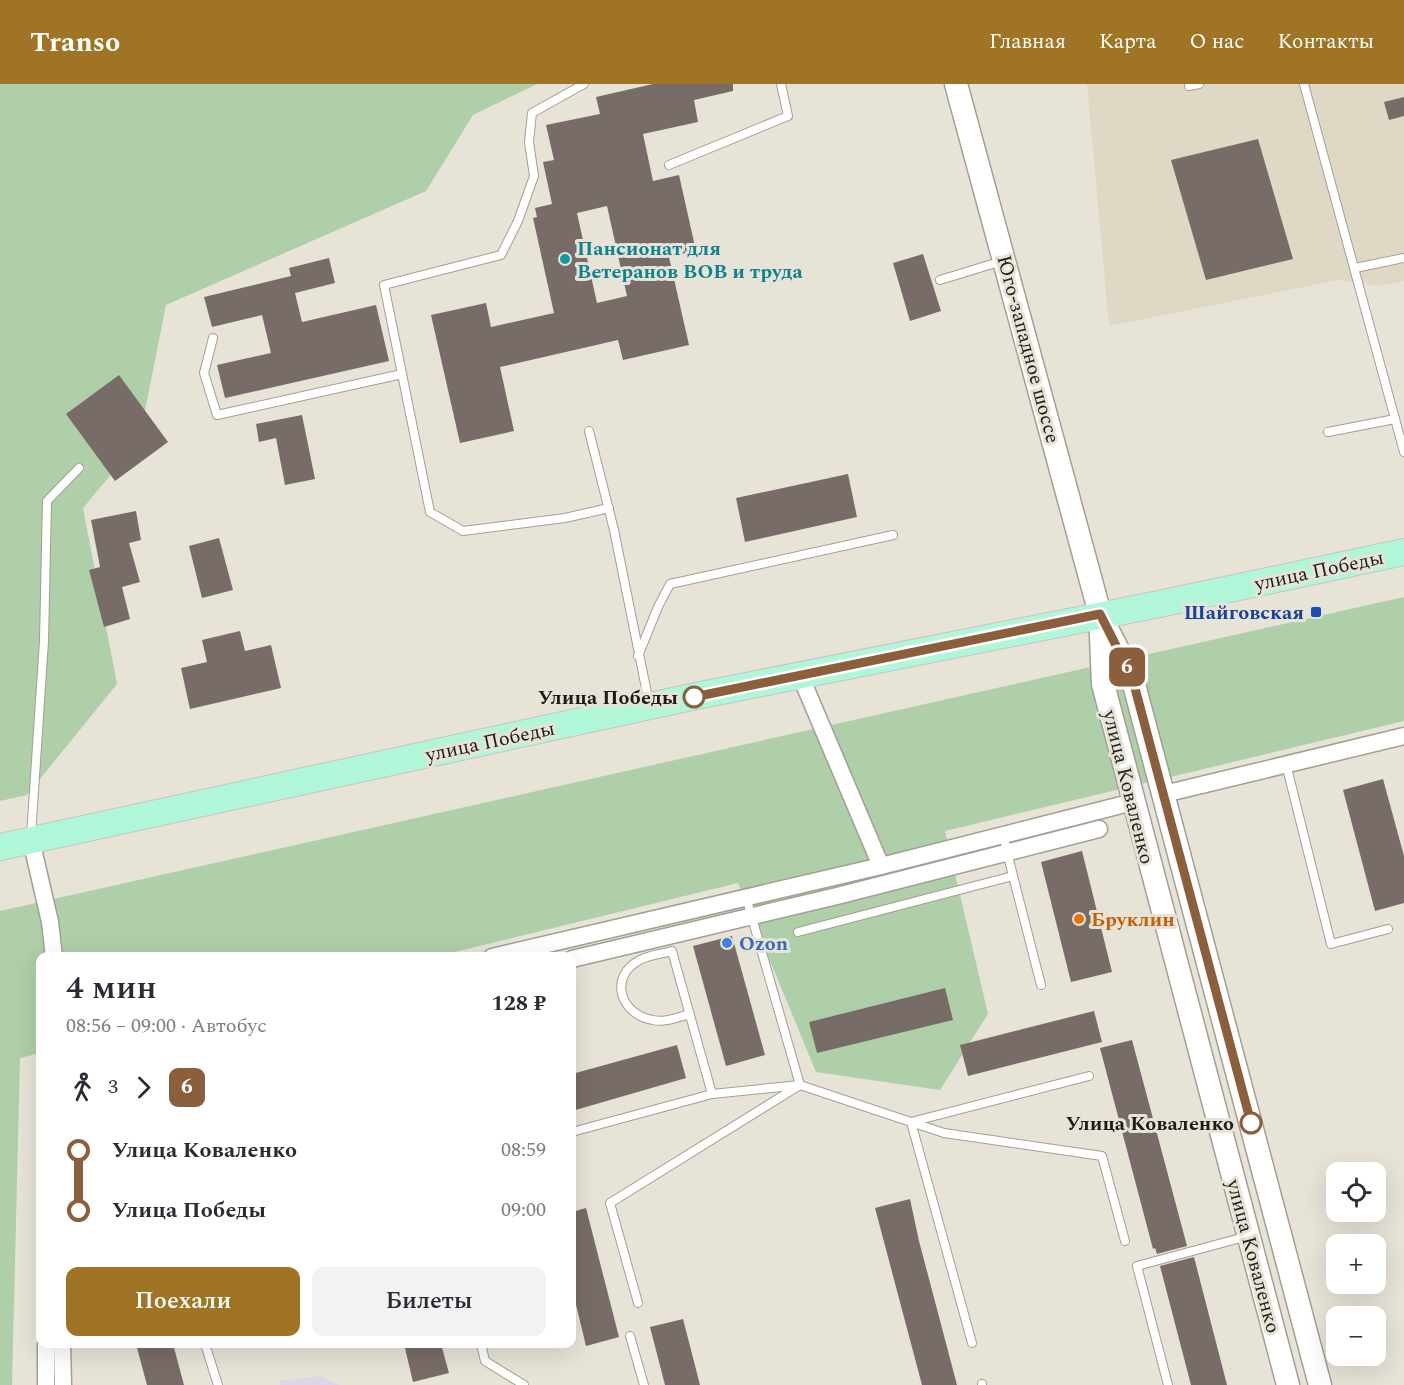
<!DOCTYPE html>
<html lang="ru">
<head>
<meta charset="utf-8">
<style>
  body { margin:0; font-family:Spectral,serif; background:#f2f2f3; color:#2b2b33; height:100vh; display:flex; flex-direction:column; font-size:22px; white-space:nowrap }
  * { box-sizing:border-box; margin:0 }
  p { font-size:20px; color:#7c7c81 }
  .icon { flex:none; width:33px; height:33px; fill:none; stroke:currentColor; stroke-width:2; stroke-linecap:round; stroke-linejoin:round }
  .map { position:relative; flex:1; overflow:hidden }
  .details { position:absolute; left:36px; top:868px; width:540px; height:396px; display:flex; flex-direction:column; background:#fff; border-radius:12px; box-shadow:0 6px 24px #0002 }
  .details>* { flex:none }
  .badge { padding:0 12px; border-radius:9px; font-size:21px; line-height:39px }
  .buttons { position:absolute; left:1326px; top:1078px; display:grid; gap:12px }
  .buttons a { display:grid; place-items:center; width:60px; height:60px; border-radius:12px; background:#fff; box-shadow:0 6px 24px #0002; font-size:30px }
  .map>.badge { position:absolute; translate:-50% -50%; box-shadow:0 0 0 3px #fff }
  .legs { display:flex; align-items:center; gap:9px; height:66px; padding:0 30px; font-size:20px }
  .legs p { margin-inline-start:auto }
  .summary { display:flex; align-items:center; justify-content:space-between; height:102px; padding:0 30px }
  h1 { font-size:33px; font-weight:600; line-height:45px }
  .button { display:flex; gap:12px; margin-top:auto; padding:12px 30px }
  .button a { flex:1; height:69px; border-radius:12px; background:#9f7424; color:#fff; font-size:24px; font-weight:600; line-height:69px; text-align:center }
  .button a+a { background:#f2f2f3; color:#2b2b33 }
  ul { padding:0 30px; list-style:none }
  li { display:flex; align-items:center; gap:21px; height:60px; font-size:22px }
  li i { display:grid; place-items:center; width:9px; height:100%; margin:0 8px; background:currentColor }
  li i::after { content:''; width:15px; height:15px; margin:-8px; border:4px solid; border-radius:50%; background:#fff }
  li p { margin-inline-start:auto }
  li:first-child i { background:linear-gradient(#0000 50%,currentColor 0) }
  li:last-child i { background:linear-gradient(currentColor 50%,#0000 0) }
  header { display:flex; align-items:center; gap:36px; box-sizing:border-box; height:84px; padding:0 30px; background:#9f7424; color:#fff }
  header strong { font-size:28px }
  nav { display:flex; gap:33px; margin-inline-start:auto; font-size:21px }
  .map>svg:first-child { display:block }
  .built { fill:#dfd8c4 }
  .education { fill:#ded5e9 }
  .green { fill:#aecfa8 }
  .building { fill:#786c68; fill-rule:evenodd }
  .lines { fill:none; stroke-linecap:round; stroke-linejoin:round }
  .lane-casing { stroke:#a39f93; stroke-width:10 }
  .street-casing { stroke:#a39f93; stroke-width:19 }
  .secondary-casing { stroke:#a39f93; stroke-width:25 }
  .primary-casing { stroke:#c4c4c3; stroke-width:28 }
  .lane { stroke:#fff; stroke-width:8 }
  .street { stroke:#fff; stroke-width:16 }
  .secondary { stroke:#fff; stroke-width:22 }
  .primary { stroke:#b0f7da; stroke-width:26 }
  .line-1-casing { stroke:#fff; stroke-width:14 }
  .line-1 { stroke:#8b5e3c; stroke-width:9 }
  .culture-dot { fill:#0f9aa8; stroke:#e7e3d7; stroke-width:2 }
  .transit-dot { fill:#1a4fb4; stroke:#e7e3d7; stroke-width:2 }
  .stop-1-dot { fill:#fff; stroke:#8b5e3c; stroke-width:3 }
  .food-dot { fill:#e8710a; stroke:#e7e3d7; stroke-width:2 }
  .shop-dot { fill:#3f7fe0; stroke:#e7e3d7; stroke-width:2 }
  .labels { text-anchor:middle; stroke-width:6; stroke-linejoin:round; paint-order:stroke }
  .culture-label { font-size:20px; font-weight:bold; fill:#0d838f; stroke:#e7e3d7; text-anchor:start }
  .street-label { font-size:20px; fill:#1e1c18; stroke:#e7e3d7 }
  .transit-label { font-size:20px; font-weight:bold; fill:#164399; stroke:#e7e3d7; text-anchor:end }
  .stop-label { font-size:20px; font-weight:bold; fill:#1e1c18; stroke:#e7e3d7; text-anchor:end }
  .food-label { font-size:20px; font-weight:bold; fill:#c56008; stroke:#e7e3d7; text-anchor:start }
  .shop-label { font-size:20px; font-weight:bold; fill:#366cbe; stroke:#e7e3d7; text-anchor:start }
</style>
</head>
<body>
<header>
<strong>Transo</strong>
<nav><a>Главная</a><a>Карта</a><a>О нас</a><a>Контакты</a></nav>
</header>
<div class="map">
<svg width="1404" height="1301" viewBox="0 0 1404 1301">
  <rect width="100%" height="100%" fill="#e7e3d7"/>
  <!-- built -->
  <path class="built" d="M1087 0H1404V197L1380 202 1338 196 1109 242Z"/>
  <!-- education -->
  <path class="education" d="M321 1292 339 1301H280L279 1297Z"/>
  <!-- green -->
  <g class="green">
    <path d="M0 0H537L473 31 426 107 166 221 139 357 83 424 117 600 27 711 0 717Z"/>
    <path d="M1404 513V637L945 747 988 930 940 1006 816 988 738 799 434 873H40V969L20 974 12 1301H0V827Z"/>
  </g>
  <!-- building -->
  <g class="building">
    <path d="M653 0H733V7L694 16 698 38 643 50 653 97 679 91 696 167 669 173 689 261 623 276 618 256 500 283 514 347 460 359 431 231 486 219 491 243 554 229 533 134 537 133 535 124 552 120 543 78 554 76 546 41 600 30 596 13ZM607 122 627 212 597 219 577 129Z"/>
    <path d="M1404 13V32L1389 36 1384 18Z"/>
    <path d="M1258 55 1293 175 1206 196 1171 76Z"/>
    <path d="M923 170 941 227 910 237 893 179Z"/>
    <path d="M329 174 335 199 295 209 302 238 376 221 389 277 225 314 217 281 271 269 262 231 212 243 204 213 291 192 289 184Z"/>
    <path d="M119 291 168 358 115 397 66 330Z"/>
    <path d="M302 331 315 395 285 401 276 354 259 358 256 340Z"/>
    <path d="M848 390 857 433 745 458 736 414Z"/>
    <path d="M136 427 141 456 129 459 140 498 122 503 130 535 104 543 89 486 100 483 91 436Z"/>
    <path d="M219 454 233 506 202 514 189 462Z"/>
    <path d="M240 547 245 567 271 561 281 604 190 625 181 584 207 578 202 556Z"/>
    <path d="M1383 695 1404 772V819L1375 827 1343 706Z"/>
    <path d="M1082 767 1112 888 1071 898 1041 778Z"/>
    <path d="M732 852 765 971 726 982 693 862Z"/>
    <path d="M945 904 953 936 817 969 809 938Z"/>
    <path d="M1094 927 1102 958 968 992 960 961Z"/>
    <path d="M1132 956 1187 1162 1157 1170 1155 1164 1153 1165 1100 964Z"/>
    <path d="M677 961 686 994 572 1027V990Z"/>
    <path d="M910 1115 919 1157 957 1301H922L875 1124Z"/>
    <path d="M586 1124 619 1253 586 1262 572 1204V1128Z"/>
    <path d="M1194 1173 1227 1301H1191L1160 1182Z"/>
    <path d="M683 1235 700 1301H665L650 1243Z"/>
    <path d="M136 1260H173L184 1301H147Z"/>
    <path d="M404 1260H441L449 1289 413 1298Z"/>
  </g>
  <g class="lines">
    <!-- lane casing -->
    <g class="lane-casing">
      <g id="lane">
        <path d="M584 0 532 29 529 58 534 92 518 137 501 171 384 201 430 428 463 447 565 434 609 424"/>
        <path d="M1304 0 1404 368"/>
        <path d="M1189 2 1199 0"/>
        <path d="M669 81 788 32 781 0"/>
        <path d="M1355 184 1404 174"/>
        <path d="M940 196 1002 177"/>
        <path d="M213 254 204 289 217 331 402 290"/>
        <path d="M589 347 614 446 649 619"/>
        <path d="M1328 348 1395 335"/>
        <path d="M638 572 658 523 670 500 893 451"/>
        <path d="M1286 680 1331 860 1388 845"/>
        <path d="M31 752 44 557 47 417 79 384"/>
        <path d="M1013 792 1041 901"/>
        <path d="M798 848 1013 792 1003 751"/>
        <path d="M690 930C678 933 665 939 653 936 620 931 608 892 640 876 649 871 662 870 672 867L712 1010"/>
        <path d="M911 1038 944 1049 1102 1072 1125 1157"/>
        <path d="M911 1038 972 1259"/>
        <path d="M572 1048 712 1010 800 1001 911 1038 1089 992"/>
        <path d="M638 1219 610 1119 800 1001 746 813"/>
        <path d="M630 1252 644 1301"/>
        <path d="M205 1260 218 1301"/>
        <path d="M481 1260 485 1277 524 1301"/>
        <path d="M982 1300V1301"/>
        <path d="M1168 1301 1137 1182 1248 1152"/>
      </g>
    </g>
    <!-- street casing -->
    <g class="street-casing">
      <g id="street">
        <path d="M800 591 881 782"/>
        <path d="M1164 710 1404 652"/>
        <path d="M31 756 50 838 54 873"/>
        <path d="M492 873 881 782 1133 718"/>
        <path d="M572 875 837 812 1099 745"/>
        <path d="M46 1260V1301"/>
        <path d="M62 1260 63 1301"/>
      </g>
    </g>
    <!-- secondary casing -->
    <g class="secondary-casing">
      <g id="secondary">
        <path d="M956 0 1100 530 1103 600 1288 1301"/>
        <path d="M1103 537 1132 593 1320 1301"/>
      </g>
    </g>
    <!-- primary casing -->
    <g class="primary-casing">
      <path id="primary" d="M0 763 696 612 1159 520 1404 468"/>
    </g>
    <!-- lane -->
    <use href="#lane" class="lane"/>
    <!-- street -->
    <use href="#street" class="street"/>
    <!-- secondary -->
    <use href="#secondary" class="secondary"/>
    <!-- primary -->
    <use href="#primary" class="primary"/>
  </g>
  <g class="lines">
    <!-- line-1 casing -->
    <g class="line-1-casing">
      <path id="line-1" d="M694 613 1100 530 1132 593 1251 1039"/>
    </g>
    <!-- line-1 -->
    <use href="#line-1" class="line-1"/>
  </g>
  <!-- markers -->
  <circle class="culture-dot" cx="565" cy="175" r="6"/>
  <rect class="transit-dot" x="1310" y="522" width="12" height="12" rx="3"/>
  <g class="stop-1-dot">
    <circle cx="694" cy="613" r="10"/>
    <circle cx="1251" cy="1039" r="10"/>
  </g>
  <circle class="food-dot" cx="1079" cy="835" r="6"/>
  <circle class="shop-dot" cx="727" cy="859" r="6"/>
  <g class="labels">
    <!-- culture labels -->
    <g class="culture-label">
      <text x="577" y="171">Пансионат для<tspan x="577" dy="23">Ветеранов ВОВ и труда</tspan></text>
    </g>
    <!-- street labels -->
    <g class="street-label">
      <text transform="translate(1029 265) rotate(75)" y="7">Юго-западное шоссе</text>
      <text transform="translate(1319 486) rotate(-12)" y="7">улица Победы</text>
      <text transform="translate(490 657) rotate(-12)" y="7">улица Победы</text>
      <text transform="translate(1129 703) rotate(76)" y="7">улица Коваленко</text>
      <text transform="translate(1254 1172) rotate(75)" y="7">улица Коваленко</text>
    </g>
    <!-- transit labels -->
    <g class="transit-label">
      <text x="1304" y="535">Шайговская</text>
    </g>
    <!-- stop labels -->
    <g class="stop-label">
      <text x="678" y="620">Улица Победы</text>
      <text x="1234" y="1046">Улица Коваленко</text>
    </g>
    <!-- food labels -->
    <g class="food-label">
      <text x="1091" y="842">Бруклин</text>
    </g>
    <!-- shop labels -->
    <g class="shop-label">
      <text x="739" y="866">Ozon</text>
    </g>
  </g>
</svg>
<div class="buttons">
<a><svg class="icon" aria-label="locate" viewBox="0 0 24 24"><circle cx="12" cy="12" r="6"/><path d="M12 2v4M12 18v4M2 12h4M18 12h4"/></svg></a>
<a>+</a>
<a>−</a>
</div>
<b class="badge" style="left:1127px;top:583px;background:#8b5e3c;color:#fff">6</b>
<section class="details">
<div class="summary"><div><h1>4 мин</h1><p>08:56 – 09:00 · Автобус</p></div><b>128 ₽</b></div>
<div class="legs"><svg class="icon" aria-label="walk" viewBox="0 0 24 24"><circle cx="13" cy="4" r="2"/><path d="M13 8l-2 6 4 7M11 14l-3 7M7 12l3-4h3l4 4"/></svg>3<svg class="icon" aria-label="forward" viewBox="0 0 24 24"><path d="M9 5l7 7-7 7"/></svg><b class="badge" style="background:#8b5e3c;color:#fff">6</b></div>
<ul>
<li><i style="color:#8b5e3c"></i><b>Улица Коваленко</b><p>08:59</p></li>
<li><i style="color:#8b5e3c"></i><b>Улица Победы</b><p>09:00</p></li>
</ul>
<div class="button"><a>Поехали</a><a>Билеты</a></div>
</section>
</div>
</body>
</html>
